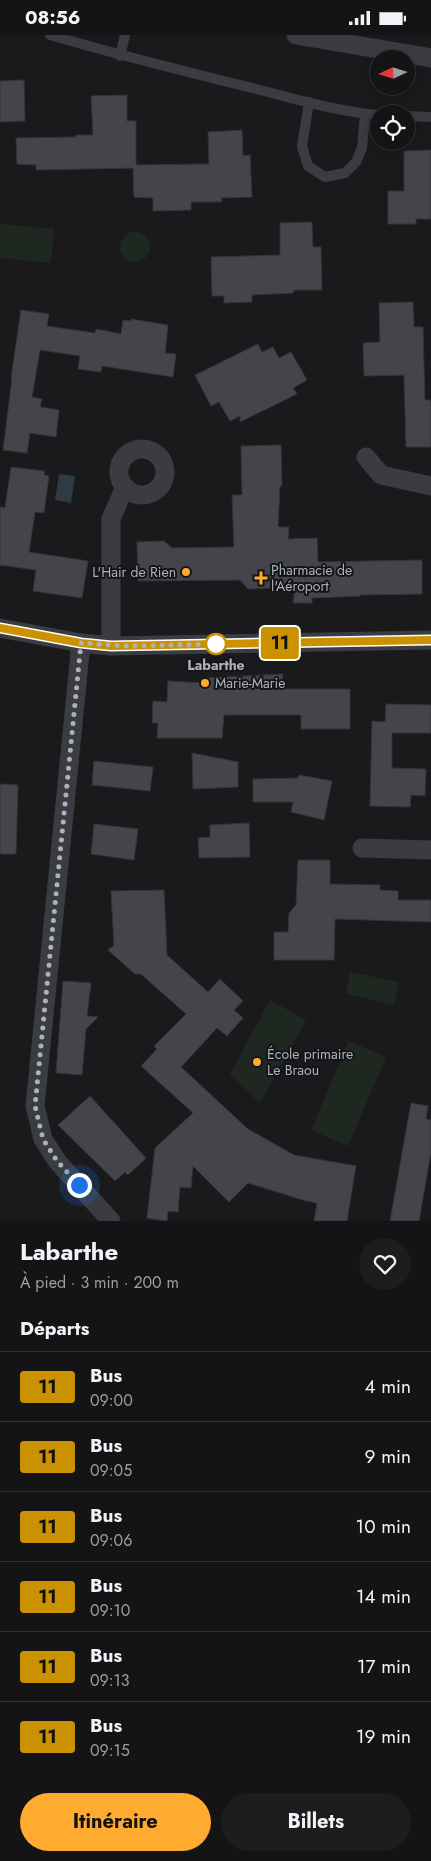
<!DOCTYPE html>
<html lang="fr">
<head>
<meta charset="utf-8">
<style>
  body { margin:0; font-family:Jost,sans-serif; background:#1d1d1f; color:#f1f3f6; height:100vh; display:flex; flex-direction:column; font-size:19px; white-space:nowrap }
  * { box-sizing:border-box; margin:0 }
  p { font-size:16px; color:#9d9ea1 }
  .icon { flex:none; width:28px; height:28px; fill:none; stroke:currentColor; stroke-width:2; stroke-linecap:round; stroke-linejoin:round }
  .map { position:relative; height:1186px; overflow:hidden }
  .side { display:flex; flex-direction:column; background:#141416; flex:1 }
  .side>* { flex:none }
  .badge { padding:0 10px; border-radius:4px; font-size:18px; line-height:32px }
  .needle { width:32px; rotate:266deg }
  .controls { position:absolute; left:370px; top:15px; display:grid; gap:10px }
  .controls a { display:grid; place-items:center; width:45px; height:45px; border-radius:50%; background:#141416; box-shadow:0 2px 12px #0003,0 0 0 1px #333335; font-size:25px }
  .you { position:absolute; width:25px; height:25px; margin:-12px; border:4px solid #fff; border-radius:50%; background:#1a73e8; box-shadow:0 0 0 8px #1a73e833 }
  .map>.badge { position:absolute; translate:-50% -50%; box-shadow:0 0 0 2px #fff }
  h2 { padding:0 20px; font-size:19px; line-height:45px }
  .round { display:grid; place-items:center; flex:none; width:52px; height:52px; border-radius:26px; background:#1d1d1f }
  .summary { display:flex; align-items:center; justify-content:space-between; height:85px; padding:0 20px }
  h1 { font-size:24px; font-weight:700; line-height:38px }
  .cta { display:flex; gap:10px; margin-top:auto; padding:10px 20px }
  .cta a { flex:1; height:58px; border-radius:30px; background:#ffab30; color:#111; font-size:20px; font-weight:700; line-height:58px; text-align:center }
  .cta a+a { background:#1d1d1f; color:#f1f3f6 }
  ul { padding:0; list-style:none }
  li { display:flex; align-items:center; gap:15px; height:70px; padding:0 20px; border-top:1px solid #333335 }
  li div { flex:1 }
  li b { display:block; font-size:19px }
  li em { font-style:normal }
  li .badge { min-width:55px; font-weight:700; text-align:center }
  .status { display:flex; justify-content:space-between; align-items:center; height:35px; padding:0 25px; background:#141416; direction:ltr }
  .status svg { height:14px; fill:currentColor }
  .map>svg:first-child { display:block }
  .green { fill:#1f2820 }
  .water { fill:#2e3b42 }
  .building { fill:#44454a; stroke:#343439 }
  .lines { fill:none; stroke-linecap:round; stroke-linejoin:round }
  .lane { stroke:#3b3c42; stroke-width:10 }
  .street { stroke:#3b3c42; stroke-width:19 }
  .line-casing { stroke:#fff; stroke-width:11 }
  .line { stroke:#ca9200; stroke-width:8 }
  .walk { stroke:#acb2bd; stroke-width:5; stroke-dasharray:0 9 }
  .poi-dot { fill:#ffab30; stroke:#151518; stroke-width:2 }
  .stop-dot { fill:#fff; stroke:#ca9200; stroke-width:2.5 }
  .labels { text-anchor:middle; stroke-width:4; stroke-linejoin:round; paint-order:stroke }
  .poi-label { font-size:14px; fill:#acb2bd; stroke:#151518; text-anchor:start }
  .stop-label { font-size:14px; font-weight:bold; fill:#acb2bd; stroke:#151518 }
</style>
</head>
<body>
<div class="status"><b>08:56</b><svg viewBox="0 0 49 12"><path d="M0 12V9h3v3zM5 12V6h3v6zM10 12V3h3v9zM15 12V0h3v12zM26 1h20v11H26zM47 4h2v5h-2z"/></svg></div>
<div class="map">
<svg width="431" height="1186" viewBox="0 0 431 1186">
  <rect width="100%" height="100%" fill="#1a1a1d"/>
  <!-- green -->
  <g class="green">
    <path d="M0 189 54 194 51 228 0 223Z"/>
    <circle cx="135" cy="212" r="15"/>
    <path d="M350 937 399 947 394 970 346 959Z"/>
    <path d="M270 965 306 985 260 1068 230 1039Z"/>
    <path d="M349 1006 386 1022 348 1111 311 1095Z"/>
  </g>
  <!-- water -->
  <path class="water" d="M59 439 75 441 71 468 55 465Z"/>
  <!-- building -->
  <g class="building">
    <path d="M24 45 25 86 0 87V46Z"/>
    <path d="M127 60V86H136V130L209 129 208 97 242 95 243 121 250 120 252 162 221 163 222 167H191V175L153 176V163L134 162 133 133 36 135V130L17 129 16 103 76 102V100H93L91 61Z"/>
    <path d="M431 115V184H416V189H388V156H404V116Z"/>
    <path d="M312 187 313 212H321L322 255H294L293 258 252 260V267L224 268V261H212L211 222 280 220V188Z"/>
    <path d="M413 267 414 292H423L425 365H430L431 372V412H406L404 340 364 341 363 308 380 307 379 268Z"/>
    <path d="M21 275 49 279 47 291 95 298 96 294 121 299 123 285 131 286V284L168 290 165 318 176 319 173 342 102 331 101 337 78 334 80 321 40 315 32 362 42 364 40 372 59 375 56 402 30 398 27 418 3 415 12 344 11 343Z"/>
    <path d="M258 309 262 317 273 312 279 323 291 317 307 345 293 353 297 359 240 387V381L230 386 219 367 211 371 195 340Z"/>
    <path d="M281 410 282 451H280L278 492H289L288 504 317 503 318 527 422 525V559L360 560V561L312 563V568H293L295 552 248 554 240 545 138 546 137 507 164 506 172 513 234 512 232 460H242L241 411Z"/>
    <path d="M11 432 45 436 44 440 49 441 44 478 35 477 29 517 88 526 82 563 33 556 36 535 0 530V472L5 473Z"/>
    <path d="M283 639 281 654H350V694H301V680H224L222 703H157L158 688H152L153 666 167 667 168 646 204 648 205 643Z"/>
    <path d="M386 669 431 670V698H392V733L426 734 425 761 411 760 410 772 370 771 372 686 385 687Z"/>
    <path d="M192 718 238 727V752L193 754Z"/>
    <path d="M94 726 153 732 150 756 92 750Z"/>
    <path d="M299 740 332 746 324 785 291 777 293 767H253V744L298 743Z"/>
    <path d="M0 749 18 750 16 819H0Z"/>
    <path d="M249 788 250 822 199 823 198 803 210 802V790Z"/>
    <path d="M94 789 138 794 134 825 91 819Z"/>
    <path d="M298 825H330V849L380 850V855L398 856V865H431V887L335 884 334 925H274V897H288L289 878 296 870Z"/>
    <path d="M164 855 167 920 208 957 220 944 243 966 234 975 243 983 227 1001 217 993 181 1032 248 1094 294 1120 356 1131 347 1186H314L317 1168 306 1166 248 1148 229 1167 193 1131 191 1153 180 1152 178 1177 168 1176 167 1186 147 1183 155 1113 193 1078 141 1031 157 1014 154 1011 186 979 141 939H135L108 915 114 910 111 856Z"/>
    <path d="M63 946 91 948 87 981 98 982 86 994 82 1040 56 1038Z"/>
    <path d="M90 1061 146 1123 128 1140 125 1137 115 1146 58 1090Z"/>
    <path d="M411 1068 428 1071 426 1084 431 1085V1117L419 1186H390Z"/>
  </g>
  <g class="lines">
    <!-- lane -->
    <g class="lane">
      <path d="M50 0C118 20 187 37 256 54 296 64 338 77 379 80"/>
      <path d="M120 21 125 0"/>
      <path d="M309 67 302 111 308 131 325 142 345 138 356 127 362 113 365 79"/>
      <path d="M406 81 431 82"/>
    </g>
    <!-- street -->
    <g class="street">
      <path d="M296 0 431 23"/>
      <circle cx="142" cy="437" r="23"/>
      <path d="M366 422 381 440 431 451"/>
      <path d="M0 593 81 608 111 611 431 605"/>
      <path d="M81 608 35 1071 43 1104 57 1126 111 1186"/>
      <path d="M111 611V484L125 452"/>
      <path d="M362 813 431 815"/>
    </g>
  </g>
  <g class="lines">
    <!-- line casing -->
    <g class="line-casing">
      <path id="line" d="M0 593 81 608 111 611 431 605"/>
    </g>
    <!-- line -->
    <use href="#line" class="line"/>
    <!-- walk -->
    <path class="walk" d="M79 1150 57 1126 43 1104 35 1071 81 608 128 611 218 609H216"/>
  </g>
  <!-- markers -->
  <g class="poi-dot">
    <circle cx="186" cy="537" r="5"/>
    <path d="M258.5 535.5h5v5h5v5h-5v5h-5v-5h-5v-5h5z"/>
    <circle cx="205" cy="648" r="5"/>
    <circle cx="257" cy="1027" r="5"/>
  </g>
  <circle class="stop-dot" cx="216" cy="609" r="10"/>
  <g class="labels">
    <!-- poi labels -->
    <g class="poi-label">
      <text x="271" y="540">Pharmacie de<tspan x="271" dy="16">l'Aéroport</tspan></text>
      <text x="176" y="542" text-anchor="end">L'Hair de Rien</text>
      <text x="215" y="653">Marie-Marie</text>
      <text x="267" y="1024">École primaire<tspan x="267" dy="16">Le Braou</tspan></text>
    </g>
    <!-- stop labels -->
    <g class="stop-label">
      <text x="216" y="635">Labarthe</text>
    </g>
  </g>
</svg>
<div class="controls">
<a><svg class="needle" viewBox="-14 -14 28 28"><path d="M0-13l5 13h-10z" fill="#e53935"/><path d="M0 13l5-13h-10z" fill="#9d9ea1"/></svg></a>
<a><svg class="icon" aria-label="locate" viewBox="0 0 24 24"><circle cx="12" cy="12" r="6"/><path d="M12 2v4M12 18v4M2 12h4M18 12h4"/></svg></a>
</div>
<div class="you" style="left:79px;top:1150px"></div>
<b class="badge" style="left:280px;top:608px;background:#ca9200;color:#111">11</b>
</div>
<section class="side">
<div class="summary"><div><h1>Labarthe</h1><p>À pied · 3 min · 200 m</p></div><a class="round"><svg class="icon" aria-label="heart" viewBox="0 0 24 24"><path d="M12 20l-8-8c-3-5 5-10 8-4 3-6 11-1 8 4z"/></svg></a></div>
<h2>Départs</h2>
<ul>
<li><span class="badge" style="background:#ca9200;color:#111">11</span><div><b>Bus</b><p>09:00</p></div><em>4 min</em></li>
<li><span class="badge" style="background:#ca9200;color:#111">11</span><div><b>Bus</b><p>09:05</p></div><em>9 min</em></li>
<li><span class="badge" style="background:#ca9200;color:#111">11</span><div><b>Bus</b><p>09:06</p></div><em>10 min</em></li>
<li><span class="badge" style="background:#ca9200;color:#111">11</span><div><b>Bus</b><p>09:10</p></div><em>14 min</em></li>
<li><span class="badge" style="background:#ca9200;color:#111">11</span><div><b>Bus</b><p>09:13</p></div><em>17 min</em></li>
<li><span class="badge" style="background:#ca9200;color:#111">11</span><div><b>Bus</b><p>09:15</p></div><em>19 min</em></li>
</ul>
<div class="cta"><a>Itinéraire</a><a>Billets</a></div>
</section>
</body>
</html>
